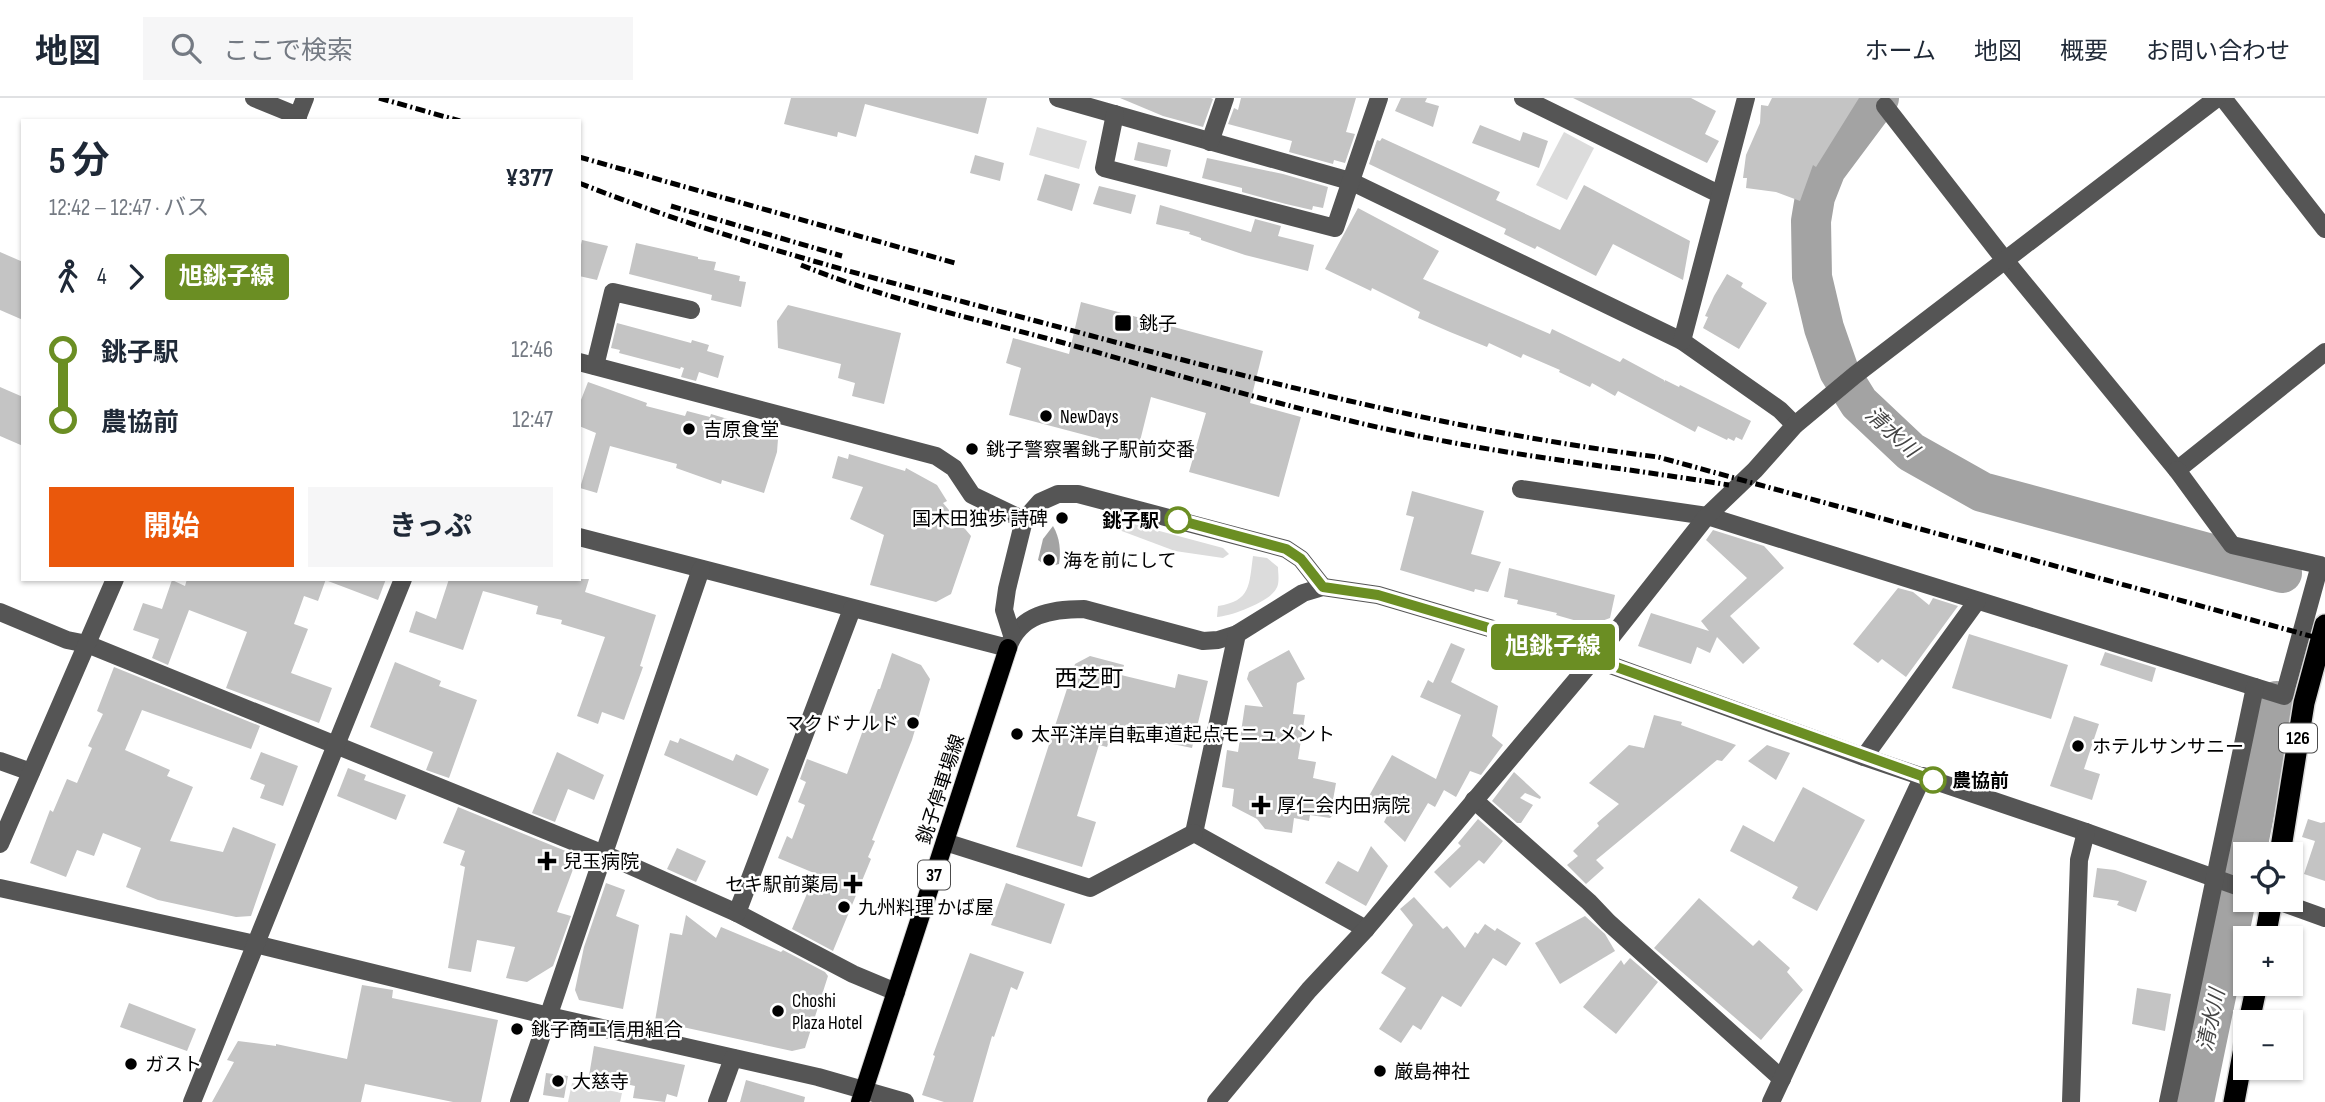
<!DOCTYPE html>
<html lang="ja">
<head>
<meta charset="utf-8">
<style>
  body { margin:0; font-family:"Sofia Sans Condensed","Noto Sans JP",sans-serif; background:#f6f6f7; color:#1f2937; height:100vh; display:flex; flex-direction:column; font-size:26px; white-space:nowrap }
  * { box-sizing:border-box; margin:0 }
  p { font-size:23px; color:#747a83 }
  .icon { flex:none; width:38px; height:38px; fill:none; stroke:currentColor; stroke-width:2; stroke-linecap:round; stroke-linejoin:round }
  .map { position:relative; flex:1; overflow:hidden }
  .drawer { position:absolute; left:21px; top:21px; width:560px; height:462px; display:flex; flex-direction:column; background:#fff; border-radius:0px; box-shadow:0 2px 5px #0004 }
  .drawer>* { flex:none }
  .badge { padding:0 14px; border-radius:5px; font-size:24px; line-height:46px }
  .controls { position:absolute; left:2233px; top:744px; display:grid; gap:14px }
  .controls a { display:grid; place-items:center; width:70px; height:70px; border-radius:0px; background:#fff; box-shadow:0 2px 5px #0004; font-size:35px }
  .map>.badge { position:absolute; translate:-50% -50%; box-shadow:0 0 0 4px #fff }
  .legs { display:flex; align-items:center; gap:10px; height:77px; padding:0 28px; font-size:23px }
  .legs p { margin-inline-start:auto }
  .summary { display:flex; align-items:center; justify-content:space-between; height:119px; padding:0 28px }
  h1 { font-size:38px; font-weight:700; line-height:52px }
  .button { display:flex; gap:14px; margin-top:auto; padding:14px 28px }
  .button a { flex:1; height:80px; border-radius:0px; background:#ea580c; color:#fff; font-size:28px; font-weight:700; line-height:80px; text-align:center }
  .button a+a { background:#f6f6f7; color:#1f2937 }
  ul { padding:0 28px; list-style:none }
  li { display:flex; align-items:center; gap:24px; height:70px; font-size:26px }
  li i { display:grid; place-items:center; width:10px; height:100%; margin:0 9px; background:currentColor }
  li i::after { content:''; width:18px; height:18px; margin:-9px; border:5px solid; border-radius:50%; background:#fff }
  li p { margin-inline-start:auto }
  li:first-child i { background:linear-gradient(#0000 50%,currentColor 0) }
  li:last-child i { background:linear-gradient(currentColor 50%,#0000 0) }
  header { display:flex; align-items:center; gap:42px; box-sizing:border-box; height:98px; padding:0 35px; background:#fff; border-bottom:2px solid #e0e1e3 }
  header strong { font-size:33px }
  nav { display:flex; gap:38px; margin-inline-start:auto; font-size:24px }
  .search { width:490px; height:63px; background:#f6f6f7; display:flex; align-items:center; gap:18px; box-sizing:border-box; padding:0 24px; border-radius:0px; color:#747a83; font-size:26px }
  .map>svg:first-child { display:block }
  .green { fill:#dcdcdc }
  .water { fill:#a3a3a3 }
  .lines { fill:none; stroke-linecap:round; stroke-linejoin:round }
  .river { stroke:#a3a3a3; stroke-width:40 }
  .building { fill:#c4c4c4 }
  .major-casing { stroke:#dbdbdb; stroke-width:20 }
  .highway-casing { stroke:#dbdbdb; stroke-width:24 }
  .minor { stroke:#555; stroke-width:18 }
  .major { stroke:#000; stroke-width:18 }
  .highway { stroke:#000; stroke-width:21 }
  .rail { stroke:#000; stroke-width:5; stroke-dasharray:10 3.5 2 3.5; stroke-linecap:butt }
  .line-1-casing { stroke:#fff; stroke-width:16 }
  .line-1 { stroke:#6b8e23; stroke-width:10 }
  .poi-dot { fill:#000; stroke:#fff; stroke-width:2.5 }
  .stop-1-dot { fill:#fff; stroke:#6b8e23; stroke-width:3.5 }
  .labels { text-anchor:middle; stroke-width:5; stroke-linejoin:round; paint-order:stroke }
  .shield { fill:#fff; stroke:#4c4c4c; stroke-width:2 }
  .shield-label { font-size:18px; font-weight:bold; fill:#000 }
  .poi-label { font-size:19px; fill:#000; stroke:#fff; text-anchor:start }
  .stop-label { font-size:19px; font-weight:bold; fill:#000; stroke:#fff; text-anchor:end }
  .street-label { font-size:19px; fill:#000; stroke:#fff }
  .water-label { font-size:21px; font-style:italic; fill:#444; stroke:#fff }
  .quarter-label { font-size:23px; fill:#000; stroke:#fff }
</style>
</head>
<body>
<header>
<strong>地図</strong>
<div class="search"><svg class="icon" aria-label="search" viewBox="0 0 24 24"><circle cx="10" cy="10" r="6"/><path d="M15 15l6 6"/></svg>ここで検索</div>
<nav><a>ホーム</a><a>地図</a><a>概要</a><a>お問い合わせ</a></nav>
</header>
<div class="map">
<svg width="2325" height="1004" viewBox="0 0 2325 1004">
  <rect width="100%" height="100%" fill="#fff"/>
  <!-- green -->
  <g class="green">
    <path d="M1037 29 1087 43 1079 71 1029 57Z"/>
    <path d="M1564 34 1594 50 1567 102 1536 87Z"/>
    <path d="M1126 424 1223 450 1229 456 1223 460 1175 453 1119 432 1118 426Z"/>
    <path d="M1253 458 1267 460 1278 469C1278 476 1280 485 1276 491 1269 504 1231 518 1217 519L1218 508C1251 503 1249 487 1253 458Z"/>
    <path d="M572 985 622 995 620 1004H568Z"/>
  </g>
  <!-- water -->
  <path class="water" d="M1053 428C1060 440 1061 453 1059 466L1048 469 1038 462 1043 441Z"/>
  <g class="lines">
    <!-- river -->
    <g class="river">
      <path d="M1879 0 1826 71 1815 99 1811 123 1812 179 1824 230 1839 273 1859 305 1911 354 1982 394 2282 475"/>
      <path d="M2246 756 2277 603"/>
      <path d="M2194 1004 2245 758"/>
    </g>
  </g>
  <!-- building -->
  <g class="building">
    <path d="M791 0H987L978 36 865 6 856 39 838 34 837 39 784 26Z"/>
    <path d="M1120 0H1211L1213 1 1203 29 1163 18Z"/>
    <path d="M1241 0H1356L1346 34 1355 36 1345 65 1334 62 1333 66 1289 54 1292 43 1228 26 1234 10 1238 12Z"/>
    <path d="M1401 0H1427L1425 4 1439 8 1433 29 1395 13Z"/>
    <path d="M1573 0H1691L1716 13 1705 36 1719 43 1707 65Z"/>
    <path d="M1772 0H1859L1816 69 1813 67 1800 103 1776 94 1746 90 1747 80H1743L1746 57 1760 25 1761 7 1768 8Z"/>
    <path d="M1480 27 1520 43 1523 34 1548 43 1539 70 1472 45Z"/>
    <path d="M1382 40 1500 94 1496 102 1560 132 1584 87 1690 143 1683 182 1613 146 1596 178 1537 148 1535 151 1504 136 1506 131 1369 66 1377 42 1380 43Z"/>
    <path d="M1138 44 1171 52 1167 69 1134 62Z"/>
    <path d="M975 57 1004 65 1000 83 970 75Z"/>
    <path d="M1207 60 1283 76 1328 89 1323 110 1313 108 1312 112 1286 106 1242 94V90L1202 80Z"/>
    <path d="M1045 76 1080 86 1072 113 1037 102Z"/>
    <path d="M1099 88 1136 97 1131 116 1093 106Z"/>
    <path d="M1160 107 1251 134 1255 121 1281 128 1278 138 1314 147 1308 173 1245 157 1201 142V140L1189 136 1190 134 1156 126Z"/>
    <path d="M1358 110 1439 153 1423 181 1550 236 1552 231 1620 264 1623 260 1664 282V284L1665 282 1679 289 1680 287 1704 299 1751 323 1742 342 1736 339 1734 343 1728 340 1727 342 1698 328 1695 334 1618 293 1615 298 1592 285 1590 289 1559 274 1560 272 1523 256 1521 260 1489 245 1487 249 1450 234 1418 220 1420 214 1372 190 1371 193 1325 171Z"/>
    <path d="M582 142 608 148 597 182 579 178V156Z"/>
    <path d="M636 145 698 159V161L716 164 714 172 740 178 739 183 746 184 741 209 711 202 712 197 629 176Z"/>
    <path d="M0 154 23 164V222L0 212Z"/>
    <path d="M1727 176 1743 185 1741 189 1767 205 1739 251 1703 230 1708 219 1705 218 1714 198Z"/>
    <path d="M1081 204 1263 253 1250 305 1301 319 1279 399 1189 374 1206 315 1151 299 1138 351 1009 317 1021 270 1006 265 1013 240 1069 256Z"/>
    <path d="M788 207 901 235 884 306 852 298 855 285 838 280 841 266 778 250 777 223Z"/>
    <path d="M617 225 691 245 692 242 709 247 707 253 724 258 718 280 699 274 696 283 681 279 684 270 681 269 680 271 619 255 620 252 611 250Z"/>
    <path d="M588 284 647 305 646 308 685 318 687 313 710 319 711 316 741 325 738 334 778 341 777 354 764 395 722 382 721 386 676 370 677 366 610 348 597 395 580 390 596 335 579 328V307Z"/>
    <path d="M0 289 23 299V348L0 338Z"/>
    <path d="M849 356 905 373 906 370 937 387 947 403 943 405 971 438 951 496 936 504 870 487 884 437 850 421 863 389 832 380 838 358 848 361Z"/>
    <path d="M1412 393 1484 413 1471 456 1501 464 1488 494 1475 491 1474 494 1400 472 1414 419 1406 417Z"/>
    <path d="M1713 432 1764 448 1784 470 1730 518 1760 550 1743 566 1717 539 1710 555 1697 549 1691 566 1638 548 1651 515 1709 533 1701 523 1747 480 1706 442Z"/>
    <path d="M1509 470 1615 497 1610 520 1591 527 1556 517 1557 515 1517 506 1518 502 1504 499Z"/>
    <path d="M187 481H326L318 503 304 498 294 526 308 531 291 575 332 590 319 625 226 590 247 534 189 512 168 567 152 560 159 541 133 532 143 505 162 511 172 482 185 488Z"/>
    <path d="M329 481H386L378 502 328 483Z"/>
    <path d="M449 481H589L585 494 656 517 640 568 643 569 624 622 602 614 598 626 577 618 605 539 561 526 562 522 536 516 538 508 483 493 463 552 409 534 416 513 436 521Z"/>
    <path d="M1898 490 1913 494 1929 507 1933 500 1958 508 1906 579 1882 561 1878 565 1853 546Z"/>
    <path d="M1969 536 2068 567 2051 621 1952 590Z"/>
    <path d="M1451 545 1465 551 1451 584 1498 608 1492 638 1503 647 1481 677 1470 673 1456 699 1444 692 1435 709 1428 705 1405 744 1384 724 1387 718 1365 705 1392 657 1436 681 1461 617 1420 599 1428 582 1433 585Z"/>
    <path d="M1289 552 1305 581 1297 585 1293 616 1305 617 1298 661 1316 664 1313 680 1336 685 1333 702 1344 705 1330 720 1310 717 1309 723 1294 720 1292 735 1265 731 1257 721 1232 708 1234 691 1222 689 1227 652 1238 654 1245 607 1263 609 1247 581 1249 574Z"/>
    <path d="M2105 554 2156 570 2152 584 2100 567Z"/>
    <path d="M892 555 921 567 930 581 912 642 872 742 875 743 868 759 871 761 833 853 792 831 814 779 812 778 814 775 778 760 787 738 792 741 805 707 798 704 806 684 800 681 807 661 847 676 878 591H880Z"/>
    <path d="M1090 558 1124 567 1121 577 1175 590 1178 576 1208 583 1192 650 1158 643 1157 645 1112 634 1107 649 1099 647 1077 718 1096 724 1082 769 1016 749 1075 566Z"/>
    <path d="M395 564 441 583 439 588 477 602 449 680 426 672 433 654 370 629Z"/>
    <path d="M114 569 260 628 251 651 142 612 125 652 170 672 167 678 193 689 170 743 223 754 233 729 276 746 251 818 236 819 158 802 126 789 141 750 103 735 94 758 77 752 66 779 30 765 50 712 53 714 67 681 77 685 92 650 88 648 103 616 97 613Z"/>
    <path d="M1654 617 1682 624 1681 627 1736 647 1722 663 1717 662 1596 762 1604 770 1586 786 1567 767 1578 758 1573 753 1599 728 1597 725 1619 706 1589 685 1629 647 1644 650Z"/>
    <path d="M2074 618 2099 626 2084 671 2100 676 2092 702 2050 688Z"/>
    <path d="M680 640 733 663 736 656 769 671 757 698 664 657 670 642 678 645Z"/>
    <path d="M1767 647 1790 655 1776 682 1748 663Z"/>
    <path d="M261 654 298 668 283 708 260 700 265 687 250 681Z"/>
    <path d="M557 654 604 677 594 702 568 691 555 724 532 715Z"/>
    <path d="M348 670 366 677 364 682 406 697 396 722 337 698Z"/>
    <path d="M1514 674 1541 699 1540 701 1525 695 1520 700 1533 707 1521 725H1517L1492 703Z"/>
    <path d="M1803 689 1865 722 1817 813 1792 800 1798 789 1730 753 1743 727 1774 744Z"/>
    <path d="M458 709 578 758 557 814 571 818 553 868 527 884 506 880 515 849 477 842 471 874 448 870 465 769 460 767 465 753 443 745Z"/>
    <path d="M1478 721 1503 743 1484 766 1479 762 1450 790 1434 774 1461 748 1458 745Z"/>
    <path d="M2308 721 2321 725 2325 724V783L2304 776 2315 743 2302 739Z"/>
    <path d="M1371 748 1388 768 1366 808 1325 785 1338 763 1358 774Z"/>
    <path d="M677 750 706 763 696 784 667 771Z"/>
    <path d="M2097 770 2115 772 2147 783 2136 814 2117 807 2119 803 2093 799Z"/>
    <path d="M606 785 625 792 616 818 639 827 623 911 579 902 575 892 584 849Z"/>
    <path d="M1006 785 1065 806 1051 846 991 827Z"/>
    <path d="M1414 799 1443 831 1447 828 1465 850 1475 834 1478 836 1485 826 1495 833 1497 830 1521 845 1506 868 1493 860 1461 909 1442 898 1421 932 1413 927 1401 945 1379 931 1406 890 1381 875 1413 827 1400 811Z"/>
    <path d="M1699 800 1753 848 1759 842 1790 870 1787 874 1803 892 1761 942 1654 850Z"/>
    <path d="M686 817 716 840 721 829 781 854 783 852 825 874 828 878 805 950 792 953 655 923 670 835 682 837Z"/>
    <path d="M1585 818 1605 836 1615 853 1560 886 1535 845Z"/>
    <path d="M970 855 1024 874 1017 892 1011 889 994 939 992 938 973 1004H944L922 997 935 958 933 957Z"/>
    <path d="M1630 860 1658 884 1616 936 1583 909 1621 862 1624 867Z"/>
    <path d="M362 887 393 892 392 900 498 922 481 1004H453L365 986 361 1004H212L234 964 227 962 238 943 276 948V946L347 961Z"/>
    <path d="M2137 890 2171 896 2165 933 2132 926Z"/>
    <path d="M129 905 196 931 187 953 120 929Z"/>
    <path d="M594 948 685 967 677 999 667 996 665 1004 633 1000 635 988 589 978Z"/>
    <path d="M546 975 568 978 564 1000 543 997Z"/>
    <path d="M746 982 805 999 804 1004H740Z"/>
  </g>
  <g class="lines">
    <!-- major casing -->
    <g class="major-casing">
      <path id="major" d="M860 1004 1008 550"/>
    </g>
    <!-- highway casing -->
    <g class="highway-casing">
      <g id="highway">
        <path d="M2280 756 2304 605 2325 527"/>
        <path d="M2265 840 2272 802"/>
        <path d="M2249 924 2257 886"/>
        <path d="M2234 1004 2245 945"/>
      </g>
    </g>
    <!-- minor -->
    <g class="minor">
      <path d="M254 0 298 18"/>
      <path d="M1058 0 1350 83 1682 243 1780 312 1795 327"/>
      <path d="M1523 0 1719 96"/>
      <path d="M2223 0 2325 131"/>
      <path d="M1885 8 2004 161 2177 372 2325 254"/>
      <path d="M1115 16 1104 70 1335 130 1379 0"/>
      <path d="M296 23 305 0"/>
      <path d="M1210 44 1225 0"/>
      <path d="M1682 243 1746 0"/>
      <path d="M579 264 936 358 954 370 972 397 1024 422"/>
      <path d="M595 268 613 194 691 212"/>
      <path d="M1521 391 1707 418 2284 598 2320 467 2232 447 2177 372"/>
      <path d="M579 439 1008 550C1019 516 1052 511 1084 511L1203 543 1218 542 1237 536 1303 495 1323 489 1378 497 1594 561 1864 659 2086 734 2245 791"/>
      <path d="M0 514 67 542 87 546 604 756 737 815 853 876 896 894"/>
      <path d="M1012 537 1004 512 1007 491 1024 422 1040 404 1058 396H1078L1286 451 1301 461 1323 489"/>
      <path d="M1864 659 1977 503"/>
      <path d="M0 663 31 674"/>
      <path d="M1474 702 1589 804 1608 824 1782 981"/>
      <path d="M1194 735 1237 536"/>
      <path d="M1194 735 1366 831"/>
      <path d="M945 744 1090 790 1194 735"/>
      <path d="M0 746 115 481"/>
      <path d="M0 790 255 846 549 918 818 979 905 1004"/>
      <path d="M2275 802 2325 820"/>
      <path d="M737 815 852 511"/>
      <path d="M192 1004 403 481"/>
      <path d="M519 1004 701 471"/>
      <path d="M717 1004 733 960"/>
      <path d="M1216 1004 1309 892 1366 831 1594 561 1707 418 1755 372 1795 327 1855 277 2217 0"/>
      <path d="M1771 1004 1923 678"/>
      <path d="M2071 1004 2079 762 2086 734"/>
      <path d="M2168 1004 2255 589"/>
    </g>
    <!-- major -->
    <use href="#major" class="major"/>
    <!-- highway -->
    <use href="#highway" class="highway"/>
    <!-- rail -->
    <g class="rail">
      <path d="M379 0 460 23"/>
      <path d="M579 59 955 165"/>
      <path d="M579 85C728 144 885 183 1040 224 1245 279 1448 333 1658 359L2325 542"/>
      <path d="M671 108 842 158"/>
      <path d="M801 167C885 201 976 221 1064 245 1175 276 1287 310 1400 334 1509 358 1619 369 1729 387"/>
    </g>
  </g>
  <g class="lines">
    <!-- line-1 casing -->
    <g class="line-1-casing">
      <path id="line-1" d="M1178 422 1286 451 1301 461 1323 489 1378 497 1594 561 1933 682"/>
    </g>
    <!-- line-1 -->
    <use href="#line-1" class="line-1"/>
  </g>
  <!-- markers -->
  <g class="poi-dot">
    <rect x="1114" y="216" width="18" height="18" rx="3.5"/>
    <circle cx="1046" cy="318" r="7"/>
    <circle cx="689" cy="331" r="7"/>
    <circle cx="972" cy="351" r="7"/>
    <circle cx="1062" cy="420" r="7"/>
    <circle cx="1049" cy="462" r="7"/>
    <circle cx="913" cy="625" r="7"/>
    <circle cx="1017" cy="636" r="7"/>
    <circle cx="2078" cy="648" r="7"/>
    <path d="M1257.5 696.5h7v7h7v7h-7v7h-7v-7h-7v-7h7z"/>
    <path d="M543.5 752.5h7v7h7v7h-7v7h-7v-7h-7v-7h7z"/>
    <path d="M849.5 775.5h7v7h7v7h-7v7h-7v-7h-7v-7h7z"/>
    <circle cx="844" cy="809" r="7"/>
    <circle cx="778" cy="913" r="7"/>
    <circle cx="517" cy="931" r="7"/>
    <circle cx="131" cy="966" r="7"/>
    <circle cx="1380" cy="973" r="7"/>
    <circle cx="558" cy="983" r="7"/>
  </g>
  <g class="stop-1-dot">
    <circle cx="1178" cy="422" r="12"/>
    <circle cx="1933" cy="682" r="12"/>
  </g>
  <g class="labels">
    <!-- shield labels -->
    <g class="shield">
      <rect x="2279" y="625.5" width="38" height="29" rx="5"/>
      <rect x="918" y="762.5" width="32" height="29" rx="5"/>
    </g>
    <g class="shield-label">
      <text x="2298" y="646">126</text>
      <text x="934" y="783">37</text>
    </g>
    <!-- poi labels -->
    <g class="poi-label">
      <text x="1139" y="232">銚子</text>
      <text x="1060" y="325">NewDays</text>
      <text x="703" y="338">吉原食堂</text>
      <text x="986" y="358">銚子警察署銚子駅前交番</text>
      <text x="1048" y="427" text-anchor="end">国木田独歩 詩碑</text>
      <text x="1063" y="469">海を前にして</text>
      <text x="899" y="632" text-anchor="end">マクドナルド</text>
      <text x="1031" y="643">太平洋岸自転車道起点モニュメント</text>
      <text x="2092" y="655">ホテルサンサニー</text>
      <text x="1277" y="714">厚仁会内田病院</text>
      <text x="563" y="770">兒玉病院</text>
      <text x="839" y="793" text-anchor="end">セキ駅前薬局</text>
      <text x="858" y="816">九州料理 かば屋</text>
      <text x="792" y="909">Choshi<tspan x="792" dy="22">Plaza Hotel</tspan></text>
      <text x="531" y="938">銚子商工信用組合</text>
      <text x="145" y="973">ガスト</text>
      <text x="1394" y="980">厳島神社</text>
      <text x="572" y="990">大慈寺</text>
    </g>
    <!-- stop labels -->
    <g class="stop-label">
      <text x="1159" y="429">銚子駅</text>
      <text x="1952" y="689" text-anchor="start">農協前</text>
    </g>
    <!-- street labels -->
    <g class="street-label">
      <text transform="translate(940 691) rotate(-72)" y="7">銚子停車場線</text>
    </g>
    <!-- water labels -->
    <g class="water-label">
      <text transform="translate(1892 334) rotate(42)" y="7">清水川</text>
      <text transform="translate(2211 922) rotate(-78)" y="7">清水川</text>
    </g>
    <!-- quarter labels -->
    <g class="quarter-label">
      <text x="1089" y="588">西芝町</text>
    </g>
  </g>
</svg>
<div class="controls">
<a><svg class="icon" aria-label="locate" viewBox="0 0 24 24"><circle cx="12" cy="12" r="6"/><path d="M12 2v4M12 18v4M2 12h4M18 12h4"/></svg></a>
<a>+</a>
<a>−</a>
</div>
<b class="badge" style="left:1553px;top:549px;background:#6b8e23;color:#fff">旭銚子線</b>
<section class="drawer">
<div class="summary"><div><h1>5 分</h1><p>12:42 – 12:47 · バス</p></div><b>¥377</b></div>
<div class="legs"><svg class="icon" aria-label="walk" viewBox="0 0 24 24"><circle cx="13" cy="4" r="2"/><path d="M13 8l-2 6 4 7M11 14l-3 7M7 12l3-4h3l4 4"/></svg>4<svg class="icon" aria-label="forward" viewBox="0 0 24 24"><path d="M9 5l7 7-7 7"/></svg><b class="badge" style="background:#6b8e23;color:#fff">旭銚子線</b></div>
<ul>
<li><i style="color:#6b8e23"></i><b>銚子駅</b><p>12:46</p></li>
<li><i style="color:#6b8e23"></i><b>農協前</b><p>12:47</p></li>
</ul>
<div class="button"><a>開始</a><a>きっぷ</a></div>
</section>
</div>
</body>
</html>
